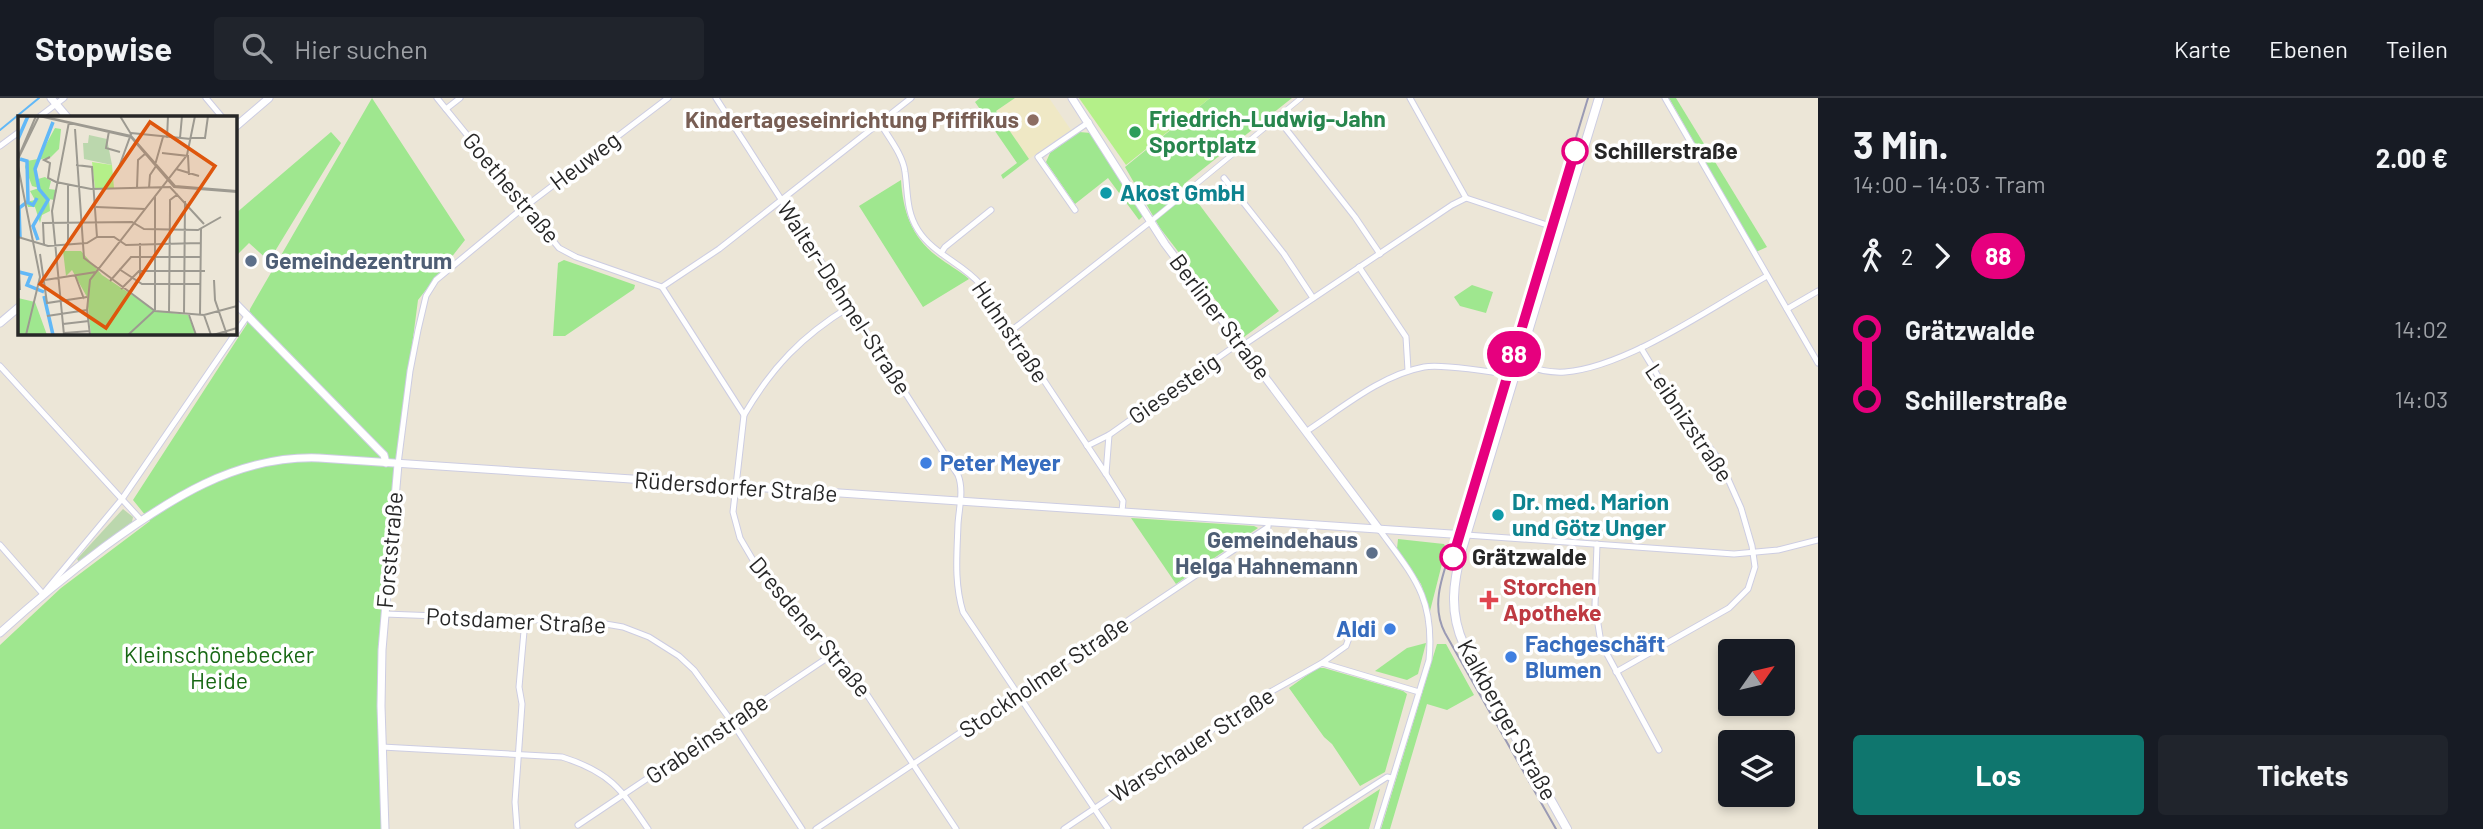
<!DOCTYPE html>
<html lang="de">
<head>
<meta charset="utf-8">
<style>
  body { margin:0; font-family:Barlow,sans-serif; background:#20242c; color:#f1f3f6; height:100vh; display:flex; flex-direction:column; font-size:26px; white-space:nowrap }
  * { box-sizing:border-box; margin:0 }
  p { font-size:23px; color:#9ea1a6 }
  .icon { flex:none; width:38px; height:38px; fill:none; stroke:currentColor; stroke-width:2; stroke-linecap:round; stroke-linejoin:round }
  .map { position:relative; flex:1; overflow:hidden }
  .side { display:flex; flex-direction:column; background:#171b24; width:665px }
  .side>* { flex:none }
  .badge { padding:0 14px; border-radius:23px; font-size:24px; line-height:46px }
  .needle { width:46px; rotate:56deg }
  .fabs { position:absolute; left:1718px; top:541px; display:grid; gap:14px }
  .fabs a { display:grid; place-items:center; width:77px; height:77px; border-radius:7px; background:#171b24; box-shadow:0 4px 10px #0003; font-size:35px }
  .map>.badge { position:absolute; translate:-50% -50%; box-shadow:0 0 0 4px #fff }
  .legs { display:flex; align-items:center; gap:10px; height:77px; padding:0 35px; font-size:23px }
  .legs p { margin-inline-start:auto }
  .summary { display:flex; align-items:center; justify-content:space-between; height:119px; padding:0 35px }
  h1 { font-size:38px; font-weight:700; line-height:52px }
  .cta { display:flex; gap:14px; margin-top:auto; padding:14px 35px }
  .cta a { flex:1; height:80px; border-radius:7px; background:#0f766e; color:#fff; font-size:28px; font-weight:700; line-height:80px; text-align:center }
  .cta a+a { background:#20242c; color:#f1f3f6 }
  ul { padding:0 35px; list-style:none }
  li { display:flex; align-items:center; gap:24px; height:70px; font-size:26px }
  li i { display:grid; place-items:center; width:10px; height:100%; margin:0 9px; background:currentColor }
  li i::after { content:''; width:18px; height:18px; margin:-9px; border:5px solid; border-radius:50%; background:#171b24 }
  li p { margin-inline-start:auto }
  li:first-child i { background:linear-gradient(#0000 50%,currentColor 0) }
  li:last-child i { background:linear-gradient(currentColor 50%,#0000 0) }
  header { display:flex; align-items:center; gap:42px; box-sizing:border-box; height:98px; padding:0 35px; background:#171b24; border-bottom:2px solid #363941 }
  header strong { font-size:33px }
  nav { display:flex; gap:38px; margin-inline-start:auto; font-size:24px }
  .search { width:490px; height:63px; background:#20242c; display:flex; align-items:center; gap:18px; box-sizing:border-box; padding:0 24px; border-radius:7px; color:#9ea1a6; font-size:26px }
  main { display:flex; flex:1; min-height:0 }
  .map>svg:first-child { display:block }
  .education { fill:#efe8c5 }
  .green { fill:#9fe78f }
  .cemetery { fill:#bbd7ad }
  .pitch { fill:#b4f089 }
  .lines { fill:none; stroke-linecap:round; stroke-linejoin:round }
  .stream { stroke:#61b8f7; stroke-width:2 }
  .pedestrian-casing { stroke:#cdcde2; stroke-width:6 }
  .minor-casing { stroke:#cdcde2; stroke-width:7 }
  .tertiary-casing { stroke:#cdcde2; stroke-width:9 }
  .secondary-casing { stroke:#cdcde2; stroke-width:10 }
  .pedestrian { stroke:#fff; stroke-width:4.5 }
  .minor { stroke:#fff; stroke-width:5 }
  .tertiary { stroke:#fff; stroke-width:7 }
  .secondary { stroke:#fff; stroke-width:8 }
  .tram { stroke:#9a9ab4; stroke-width:2 }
  .line-1-casing { stroke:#fff; stroke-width:16 }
  .line-1 { stroke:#e6007e; stroke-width:10 }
  .education-dot { fill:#8d6e63; stroke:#fff; stroke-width:2.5 }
  .leisure-dot { fill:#2e9e5b; stroke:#fff; stroke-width:2.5 }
  .stop-1-dot { fill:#fff; stroke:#e6007e; stroke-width:3.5 }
  .culture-dot { fill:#0f9aa8; stroke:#fff; stroke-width:2.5 }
  .service-dot { fill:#5c6f8a; stroke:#fff; stroke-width:2.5 }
  .shop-dot { fill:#3f7fe0; stroke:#fff; stroke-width:2.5 }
  .health-dot { fill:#e0444e; stroke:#fff; stroke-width:2.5 }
  .labels { text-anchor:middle; stroke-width:7; stroke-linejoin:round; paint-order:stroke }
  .leisure-label { font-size:23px; font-weight:bold; fill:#27864d; stroke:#fff; text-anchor:start }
  .education-label { font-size:23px; font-weight:bold; fill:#785e54; stroke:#fff; text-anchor:end }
  .stop-label { font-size:23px; font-weight:bold; fill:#272727; stroke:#fff; text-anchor:start }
  .street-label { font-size:23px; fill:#272727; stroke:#fff }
  .culture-label { font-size:23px; font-weight:bold; fill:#0d838f; stroke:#fff; text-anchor:start }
  .service-label { font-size:23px; font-weight:bold; fill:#4e5e75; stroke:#fff; text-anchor:start }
  .shop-label { font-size:23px; font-weight:bold; fill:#366cbe; stroke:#fff; text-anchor:start }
  .health-label { font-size:23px; font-weight:bold; fill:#be3a42; stroke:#fff; text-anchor:start }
  .park-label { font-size:23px; fill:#186814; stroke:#fff }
  .inset-river { fill:none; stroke:#61b8f7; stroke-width:3.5 }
  .inset-road { fill:none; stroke:#9d9a91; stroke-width:2 }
  .view { fill:#de560d; fill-opacity:0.15; stroke:#de560d; stroke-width:3.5 }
  .inset-edge { fill:none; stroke:#272727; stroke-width:3.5 }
</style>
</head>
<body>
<header>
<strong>Stopwise</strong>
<div class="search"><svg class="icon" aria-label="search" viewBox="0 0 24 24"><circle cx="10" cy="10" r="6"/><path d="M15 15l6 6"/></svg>Hier suchen</div>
<nav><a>Karte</a><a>Ebenen</a><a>Teilen</a></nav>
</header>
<main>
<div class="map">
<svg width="1818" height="731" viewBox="0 0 1818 731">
  <rect width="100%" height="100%" fill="#ece6d7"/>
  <!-- education -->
  <path class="education" d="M1015 0H1049L1071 32 1029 61 996 13Z"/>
  <!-- green -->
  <g class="green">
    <path d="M372 0 465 142 418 202 389 423 378 594 382 731H0V547L61 490 150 423 133 402 247 226 250 211Z"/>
    <path d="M980 0H1015L996 13 1029 61 1003 81 1001 77 1017 65 975 4Z"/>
    <path d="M1210 0H1292L1184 86 1279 213 1244 239 1160 130 1125 69Z"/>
    <path d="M1669 0H1676L1767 149 1756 154Z"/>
    <path d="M331 34 341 45 269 163 249 145 235 159V116Z"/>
    <path d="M1079 34 1091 35 1143 118 1139 122 1108 80 1075 106 1046 64 1050 55Z"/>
    <path d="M901 82C903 113 911 139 938 159 948 167 959 172 969 181L923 209 859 108Z"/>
    <path d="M564 162 635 187 634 191 565 238H553L558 165Z"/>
    <path d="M1472 187 1493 194 1486 215 1460 208 1454 199Z"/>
    <path d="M1131 420 1254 428 1258 430 1176 486Z"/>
    <path d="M1398 441 1444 446 1446 450 1430 513 1421 486 1397 451Z"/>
    <path d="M1426 545 1418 576 1407 582 1375 573 1407 550Z"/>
    <path d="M1437 546H1446L1474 597 1447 612 1427 606 1390 731H1381Z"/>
    <path d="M1317 570H1324L1403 593 1407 596 1385 674 1360 688 1332 646 1324 639 1289 590Z"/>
    <path d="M1380 691 1369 731H1319Z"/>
  </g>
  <!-- cemetery -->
  <path class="cemetery" d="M123 411 133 419 132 424 79 464 77 461Z"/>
  <!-- pitch -->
  <path class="pitch" d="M1079 0H1210L1126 67Z"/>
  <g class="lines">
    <!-- stream -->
    <path class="stream" d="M0 32 39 0"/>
    <!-- pedestrian casing -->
    <g class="pedestrian-casing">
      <path id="pedestrian" d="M1150 124 1301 0"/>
    </g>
    <!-- minor casing -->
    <g class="minor-casing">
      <g id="minor">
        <path d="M206 0 222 19"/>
        <path d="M437 0 559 150 576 159 662 189 744 317 733 414 740 440 760 474 771 487 836 554 854 577 956 731"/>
        <path d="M716 0 958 377C964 392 959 410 958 426 957 456 954 485 963 514L1108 731"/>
        <path d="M1410 0 1466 100"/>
        <path d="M1665 0 1818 265"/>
        <path d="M446 11 460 0"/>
        <path d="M39 19 64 0"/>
        <path d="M880 25C889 40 903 57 905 74 908 95 906 113 918 132 933 156 962 165 980 186L1106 376 1123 403 1122 413"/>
        <path d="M1286 31 1355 119 1380 156"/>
        <path d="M0 48 19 34"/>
        <path d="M1224 80 1284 156 1313 200"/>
        <path d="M1075 112 1038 59 1089 24"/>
        <path d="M941 155 945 149 991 112"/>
        <path d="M1359 169 1406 239 1408 272"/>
        <path d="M662 189 719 151 911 0"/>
        <path d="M1787 211 1818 193"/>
        <path d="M1011 233 1150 124"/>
        <path d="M1242 248 1452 107 1466 100 1559 131"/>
        <path d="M1519 264C1533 271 1549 275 1565 274 1627 269 1712 209 1767 178"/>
        <path d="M0 268 141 422"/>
        <path d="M744 317C772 269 802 238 849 209"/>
        <path d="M1307 333C1342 310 1381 277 1424 269 1441 266 1496 274 1514 278"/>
        <path d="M1087 348 1109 337 1239 245"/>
        <path d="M398 366 410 273 418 232 426 198 436 182 518 114 668 0"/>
        <path d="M1106 376 1109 337"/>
        <path d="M1466 437 1734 456 1778 452 1818 442"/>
        <path d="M1597 446 1595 507 1601 545 1659 652"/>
        <path d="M0 447 43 496 122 401 248 217"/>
        <path d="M385 516 594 524 623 529 649 539 679 558 694 572 732 624 802 731"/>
        <path d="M1322 565 1346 548 1349 540 1346 534"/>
        <path d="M1616 574 1729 510 1748 491 1755 469 1752 448 1741 410 1720 363 1670 298 1641 250"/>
        <path d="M382 649 562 659C610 674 621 691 648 731"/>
        <path d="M578 727 836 554"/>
        <path d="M517 731 515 704 522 606 519 589 525 522"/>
        <path d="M816 731 1268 429V424"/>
        <path d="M1064 731 1256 602 1322 565 1419 594"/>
        <path d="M1306 731 1387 679 1392 680"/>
        <path d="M1377 731 1429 562C1435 499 1413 478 1379 431"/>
      </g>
    </g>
    <!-- tertiary casing -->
    <g class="tertiary-casing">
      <g id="tertiary">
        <path d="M51 0 67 19"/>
        <path d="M1072 0 1165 146 1379 431"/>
        <path d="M234 30 269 0"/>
        <path d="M234 204 377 350 384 357 386 365"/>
        <path d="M0 225 19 209"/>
        <path d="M0 535C34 504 68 476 104 449 168 402 236 357 319 360L1466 437"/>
        <path d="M385 731 381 608 382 552 398 366"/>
      </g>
    </g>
    <!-- secondary casing -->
    <g class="secondary-casing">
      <path id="secondary" d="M1567 731 1464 547C1449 514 1453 485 1462 451L1599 0"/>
    </g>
    <!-- pedestrian -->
    <use href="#pedestrian" class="pedestrian"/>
    <!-- minor -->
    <use href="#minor" class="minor"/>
    <!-- tertiary -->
    <use href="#tertiary" class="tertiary"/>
    <!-- secondary -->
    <use href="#secondary" class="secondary"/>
    <!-- tram -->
    <path class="tram" d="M1556 731 1445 535C1428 503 1447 468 1456 436L1588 0"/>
  </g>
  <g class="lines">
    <!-- line-1 casing -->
    <g class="line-1-casing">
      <path id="line-1" d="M1453 459 1575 53"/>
    </g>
    <!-- line-1 -->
    <use href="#line-1" class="line-1"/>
  </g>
  <!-- markers -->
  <circle class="education-dot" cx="1033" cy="22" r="7"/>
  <circle class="leisure-dot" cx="1135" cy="34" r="7"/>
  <g class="stop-1-dot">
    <circle cx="1575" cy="53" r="12"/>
    <circle cx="1453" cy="459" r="12"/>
  </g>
  <g class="culture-dot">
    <circle cx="1106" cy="95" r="7"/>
    <circle cx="1498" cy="417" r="7"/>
  </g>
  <g class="service-dot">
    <circle cx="251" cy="163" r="7"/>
    <circle cx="1372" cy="455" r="7"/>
  </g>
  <g class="shop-dot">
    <circle cx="926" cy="365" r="7"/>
    <circle cx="1390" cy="531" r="7"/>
    <circle cx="1511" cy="559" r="7"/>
  </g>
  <path class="health-dot" d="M1485.5 491.5h7v7h7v7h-7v7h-7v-7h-7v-7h7z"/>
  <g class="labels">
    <!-- leisure labels -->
    <g class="leisure-label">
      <text x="1149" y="29">Friedrich-Ludwig-Jahn<tspan x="1149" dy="26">Sportplatz</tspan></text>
    </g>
    <!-- education labels -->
    <g class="education-label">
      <text x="1019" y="30">Kindertageseinrichtung Pfiffikus</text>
    </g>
    <!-- stop labels -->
    <g class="stop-label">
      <text x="1594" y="61">Schillerstraße</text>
      <text x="1472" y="467">Grätzwalde</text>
    </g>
    <!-- street labels -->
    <g class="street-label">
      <text transform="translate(585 63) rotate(-37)" y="8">Heuweg</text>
      <text transform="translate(511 90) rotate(50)" y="8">Goethestraße</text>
      <text transform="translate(844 200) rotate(57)" y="8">Walter-Dehmel-Straße</text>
      <text transform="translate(1220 219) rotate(53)" y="8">Berliner Straße</text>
      <text transform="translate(1010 234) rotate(56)" y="8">Huhnstraße</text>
      <text transform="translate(1174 291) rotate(-35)" y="8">Giesesteig</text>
      <text transform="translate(1689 325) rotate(56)" y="8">Leibnizstraße</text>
      <text transform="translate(736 389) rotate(4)" y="8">Rüdersdorfer Straße</text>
      <text transform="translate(390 452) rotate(-85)" y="8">Forststraße</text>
      <text transform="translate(516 523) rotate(3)" y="8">Potsdamer Straße</text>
      <text transform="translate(810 529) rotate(50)" y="8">Dresdener Straße</text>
      <text transform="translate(1044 579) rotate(-34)" y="8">Stockholmer Straße</text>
      <text transform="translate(1507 622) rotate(61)" y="8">Kalkberger Straße</text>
      <text transform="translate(707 641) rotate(-34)" y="8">Grabeinstraße</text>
      <text transform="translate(1192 647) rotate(-33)" y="8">Warschauer Straße</text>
    </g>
    <!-- culture labels -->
    <g class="culture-label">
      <text x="1120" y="103">Akost GmbH</text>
      <text x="1512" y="412">Dr. med. Marion<tspan x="1512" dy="26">und Götz Unger</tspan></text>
    </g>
    <!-- service labels -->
    <g class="service-label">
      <text x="265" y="171">Gemeindezentrum</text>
      <text x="1358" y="450" text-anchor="end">Gemeindehaus<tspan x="1358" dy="26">Helga Hahnemann</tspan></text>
    </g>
    <!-- shop labels -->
    <g class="shop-label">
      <text x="940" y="373">Peter Meyer</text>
      <text x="1376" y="539" text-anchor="end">Aldi</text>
      <text x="1525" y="554">Fachgeschäft<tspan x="1525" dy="26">Blumen</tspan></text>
    </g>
    <!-- health labels -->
    <g class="health-label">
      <text x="1503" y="497">Storchen<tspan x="1503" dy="26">Apotheke</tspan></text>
    </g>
    <!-- park labels -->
    <g class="park-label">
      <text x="219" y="565">Kleinschönebecker<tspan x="219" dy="26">Heide</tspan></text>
    </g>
  </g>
  <!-- overview -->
  <g transform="translate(18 18)">
    <rect width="219" height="219" fill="#ece6d7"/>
    <path d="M37 12 43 13 41 33 33 41 20 44 18 52 20 63 27 61 33 65 31 73 39 74 36 84 31 83 32 95 24 99 22 107 17 91H10L8 86 17 84 12 75 21 72 14 70 7 51 9 45 20 43ZM45 135H63L84 159 138 195 170 199 178 219H73L69 181 54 154 48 160ZM0 182 17 186 29 219H0Z" fill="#9fe78f"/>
    <path d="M71 19 89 23 94 49 66 43 65 27H70Z" fill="#bbd7ad"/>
    <path d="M74 46 94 49 96 72H77Z" fill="#b4f089"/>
    <path class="inset-river" d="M0 23 10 0M2 43 9 45 10 85M2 121 1 92 9 86 15 89 19 82M20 124 15 110 30 84 21 73 17 53 35 6M1 156 13 159 9 169 26 176M26 180 35 219"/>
    <path class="inset-road" d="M23 0 113 20 157 70 219 75M57 13 66 142 137 195 186 199 219 190M91 15 88 32 102 36M113 17 173 23M149 22 150 0M162 22 164 0M173 22H187L190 0M144 37 170 40 171 59M32 41 26 44 32 47 30 62 38 66 73 73 152 71 186 108M0 42 18 0M0 43 21 0 113 21 156 71 219 76M58 49 74 51 79 121M137 49 145 21M0 50 22 161 8 219M101 51 113 18 102 0M158 53 181 60M50 69V129M119 72 120 44 128 37M131 72 132 59 138 50M78 91 127 93M0 121 30 130 69 127 79 121H96L108 129 182 127M0 128 2 174M26 130 25 107 114 106 126 113 180 114 203 101M22 138 29 187 69 181M101 153 124 168H182M57 159 66 183M122 161V127M27 164 78 156M196 164 197 184 209 219M92 165 113 141H182M103 173 121 155H187M69 194 72 164 169 39 177 0M69 194 72 219M137 194V81M151 198 152 92V84L160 78M166 198 167 85M171 199 178 219M182 199 183 113M186 199 193 219M29 200 69 194M45 208 71 205M46 217 72 215M46 219 34 95 51 6M110 219 137 194M195 219 219 212"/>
    <path class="view" d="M132 6 197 50 88 212 22 168Z"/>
    <rect width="219" height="219" class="inset-edge"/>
  </g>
</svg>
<div class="fabs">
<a><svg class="needle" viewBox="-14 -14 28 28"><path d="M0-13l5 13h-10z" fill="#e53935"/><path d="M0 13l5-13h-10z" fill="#9ea1a6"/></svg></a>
<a><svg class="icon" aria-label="layers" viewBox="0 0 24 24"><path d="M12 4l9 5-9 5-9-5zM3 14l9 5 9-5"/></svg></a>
</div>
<b class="badge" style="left:1514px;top:256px;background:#e6007e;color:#fff">88</b>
</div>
<section class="side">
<div class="summary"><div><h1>3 Min.</h1><p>14:00 – 14:03 · Tram</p></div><b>2.00 €</b></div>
<div class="legs"><svg class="icon" aria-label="walk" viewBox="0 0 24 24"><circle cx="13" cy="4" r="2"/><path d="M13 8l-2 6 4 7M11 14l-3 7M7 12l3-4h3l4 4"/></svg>2<svg class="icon" aria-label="forward" viewBox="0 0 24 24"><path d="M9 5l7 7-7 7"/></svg><b class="badge" style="background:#e6007e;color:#fff">88</b></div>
<ul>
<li><i style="color:#e6007e"></i><b>Grätzwalde</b><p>14:02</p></li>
<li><i style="color:#e6007e"></i><b>Schillerstraße</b><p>14:03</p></li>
</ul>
<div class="cta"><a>Los</a><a>Tickets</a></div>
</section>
</main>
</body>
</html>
